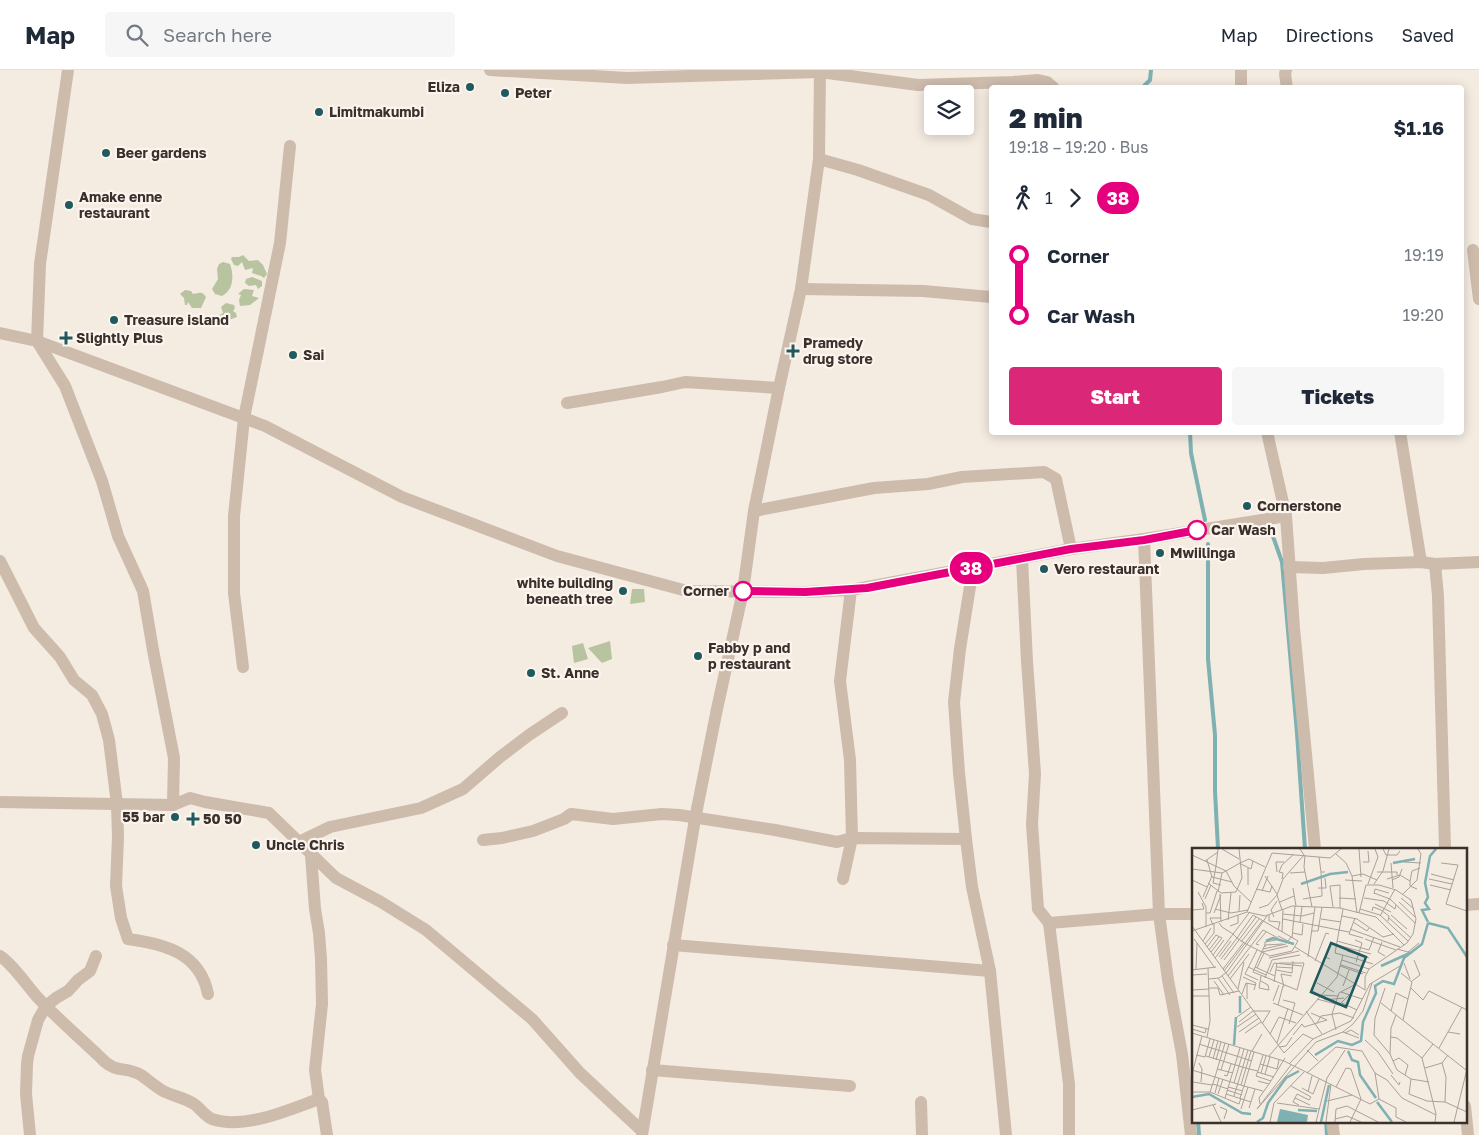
<!DOCTYPE html>
<html lang="en">
<head>
<meta charset="utf-8">
<style>
  body { margin:0; font-family:"Golos Text",sans-serif; background:#f6f6f7; color:#1f2937; height:100vh; display:flex; flex-direction:column; font-size:19px; white-space:nowrap }
  * { box-sizing:border-box; margin:0 }
  p { font-size:16px; color:#747a83 }
  .icon { flex:none; width:28px; height:28px; fill:none; stroke:currentColor; stroke-width:2; stroke-linecap:round; stroke-linejoin:round }
  .map { position:relative; flex:1; overflow:hidden }
  .side { position:absolute; left:989px; top:15px; width:475px; height:350px; display:flex; flex-direction:column; background:#fff; border-radius:5px; box-shadow:0 2px 12px #0003 }
  .side>* { flex:none }
  .badge { padding:0 10px; border-radius:16px; font-size:18px; line-height:32px }
  .controls { position:absolute; left:924px; top:15px; display:grid; gap:10px }
  .controls a { display:grid; place-items:center; width:50px; height:50px; border-radius:5px; background:#fff; box-shadow:0 2px 12px #0003; font-size:25px }
  .map>.badge { position:absolute; translate:-50% -50%; box-shadow:0 0 0 2px #fff }
  .legs { display:flex; align-items:center; gap:8px; height:55px; padding:0 20px; font-size:16px }
  .legs p { margin-inline-start:auto }
  .headline { display:flex; align-items:center; justify-content:space-between; height:85px; padding:0 20px }
  h1 { font-size:28px; font-weight:800; line-height:38px }
  .cta { display:flex; gap:10px; margin-top:auto; padding:10px 20px }
  .cta a { flex:1; height:58px; border-radius:5px; background:#db2777; color:#fff; font-size:20px; font-weight:800; line-height:58px; text-align:center }
  .cta a+a { background:#f6f6f7; color:#1f2937 }
  ul { padding:0 20px; list-style:none }
  li { display:flex; align-items:center; gap:18px; height:60px; font-size:19px }
  li i { display:grid; place-items:center; width:8px; height:100%; margin:0 6px; background:currentColor }
  li i::after { content:''; width:12px; height:12px; margin:-6px; border:4px solid; border-radius:50%; background:#fff }
  li p { margin-inline-start:auto }
  li:first-child i { background:linear-gradient(#0000 50%,currentColor 0) }
  li:last-child i { background:linear-gradient(currentColor 50%,#0000 0) }
  header { display:flex; align-items:center; gap:30px; box-sizing:border-box; height:70px; padding:0 25px; background:#fff; border-bottom:1px solid #e0e1e3 }
  header strong { font-size:24px }
  nav { display:flex; gap:28px; margin-inline-start:auto; font-size:18px }
  .search { width:350px; height:45px; background:#f6f6f7; display:flex; align-items:center; gap:12px; box-sizing:border-box; padding:0 18px; border-radius:5px; color:#747a83; font-size:19px }
  .map>svg:first-child { display:block }
  .green { fill:#b8c4a0 }
  .lines { fill:none; stroke-linecap:round; stroke-linejoin:round }
  .stream { stroke:#7fb0b2; stroke-width:4 }
  .minor { stroke:#cdbbac; stroke-width:12 }
  .line-1-casing { stroke:#fff; stroke-width:11 }
  .line-1 { stroke:#e6007e; stroke-width:8 }
  .poi-dot { fill:#1f5a5e; stroke:#fbf5ee; stroke-width:2 }
  .stop-1-dot { fill:#fff; stroke:#e6007e; stroke-width:2.5 }
  .labels { text-anchor:middle; stroke-width:4.5; stroke-linejoin:round; paint-order:stroke }
  .poi-label { font-size:14px; font-weight:bold; fill:#3b302b; stroke:#fbf5ee; text-anchor:start }
  .stop-label { font-size:14px; font-weight:bold; fill:#3b302b; stroke:#fbf5ee; text-anchor:start }
  .inset-river { fill:none; stroke:#7fb0b2; stroke-width:2.5 }
  .inset-road { fill:none; stroke:#aaa098; stroke-width:1 }
  .view { fill:#1f5a5e; fill-opacity:0.15; stroke:#1f5a5e; stroke-width:2.5 }
  .inset-edge { fill:none; stroke:#3b302b; stroke-width:2.5 }
</style>
</head>
<body>
<header>
<strong>Map</strong>
<div class="search"><svg class="icon" aria-label="search" viewBox="0 0 24 24"><circle cx="10" cy="10" r="6"/><path d="M15 15l6 6"/></svg>Search here</div>
<nav><a>Map</a><a>Directions</a><a>Saved</a></nav>
</header>
<div class="map">
<svg width="1479" height="1065" viewBox="0 0 1479 1065">
  <rect width="100%" height="100%" fill="#f4ebe1"/>
  <!-- green -->
  <g class="green">
    <path d="M243 185 249 191 258 190 263 195 267 204 264 208 261 206 252 203 253 198 245 200 242 192 238 196 234 195 231 189 232 187H239Z"/>
    <path d="M223 192 230 194C234 205 234 220 222 226L215 224 212 219 218 209 217 199 219 194Z"/>
    <path d="M252 207 262 211V216L258 219 256 215 249 216 245 213 246 209Z"/>
    <path d="M244 219 254 220 252 226 259 228 250 235 240 236 239 230 241 225 238 224Z"/>
    <path d="M185 220 191 221 193 224C200 223 202 221 206 227L201 238H192L188 232 187 235H185L184 228 180 224Z"/>
    <path d="M226 233 234 235 235 238 233 241 236 243 237 247 226 251 222 255 218 253C218 248 218 245 223 243L221 237Z"/>
    <path d="M632 519H644L645 532 630 534Z"/>
    <path d="M610 571 612 589 602 593 588 578Z"/>
    <path d="M583 573 588 589 574 593 572 576Z"/>
  </g>
  <g class="lines">
    <!-- stream -->
    <g class="stream">
      <path d="M1142 18 1150 10 1151 0"/>
      <path d="M1190 362 1191 383 1205 450"/>
      <path d="M1270 458 1282 492 1297 663 1305 779"/>
      <path d="M1208 474V589L1215 665V721L1218 779"/>
      <path d="M1198 1051 1199 1065"/>
      <path d="M1326 1051 1327 1065"/>
    </g>
    <!-- minor -->
    <g class="minor">
      <path d="M68 0 40 194 37 271 65 316 102 411 118 466 143 521 153 580 174 688 173 735"/>
      <path d="M490 0 627 8 820 2 918 15 1013 12 1038 10 1047 12 1054 18"/>
      <path d="M1241 0V18"/>
      <path d="M1286 0 1285 4 1287 18"/>
      <path d="M819 89 858 100 929 125 972 149 991 152"/>
      <path d="M1473 180 1479 229"/>
      <path d="M801 219 923 221 991 227"/>
      <path d="M0 263 37 271 265 356 402 427 557 486 687 521 805 522 851 520 1071 479 1144 469 1286 446"/>
      <path d="M567 333 662 317 685 312 779 318"/>
      <path d="M1267 362 1286 446 1294 558 1315 779"/>
      <path d="M1400 362 1421 492"/>
      <path d="M754 441 874 418 928 414 962 407 1044 402 1056 409 1071 479"/>
      <path d="M1144 469 1159 844 1168 910 1182 984 1191 1065"/>
      <path d="M1022 489 1027 591 1035 704 1032 754 1038 839 1049 853 1069 1014V1065"/>
      <path d="M0 491 34 558 60 587 74 610 92 625 102 644 109 670 117 734 118 767 116 816 121 848 128 869C165 874 200 883 208 924"/>
      <path d="M1435 494 1438 526 1445 779"/>
      <path d="M1289 497 1323 498 1364 494 1421 492 1435 494 1479 492"/>
      <path d="M973 498 960 579 954 632 959 703 966 769 972 817 990 901 1006 1065"/>
      <path d="M243 597 234 523V446L244 348 280 173 290 76"/>
      <path d="M0 732 173 735 190 728 205 732 269 743 336 808 381 832 426 860 532 949 580 1003 642 1061"/>
      <path d="M483 770 502 768 533 761 564 749 571 744 613 749 662 744 679 745 775 760 837 772 852 768 966 769"/>
      <path d="M299 772 330 757 421 738 463 719 500 687 529 665 562 643"/>
      <path d="M311 785 315 839 319 863 321 889 322 934 315 1000 319 1029 322 1032 327 1065"/>
      <path d="M843 809 852 768 850 690 840 611 851 520"/>
      <path d="M1465 835 1479 834"/>
      <path d="M1049 853 1159 844H1193"/>
      <path d="M673 875 990 901"/>
      <path d="M0 886C14 895 26 915 39 929 58 949 80 968 100 987 115 1004 125 996 141 1005 148 1010 155 1016 163 1021 173 1026 185 1028 194 1034 200 1038 205 1046 212 1049 245 1060 288 1040 319 1029"/>
      <path d="M652 1000 850 1016"/>
      <path d="M921 1032 922 1065"/>
      <path d="M1465 1036 1468 1065"/>
      <path d="M1332 1051 1334 1065"/>
      <path d="M30 1065 26 1024 27 994 28 986 38 950 46 936 56 928 68 921 78 910 90 901 96 886"/>
      <path d="M642 1065 695 749 717 639 743 521 754 441 779 318 801 219 819 89 820 0"/>
    </g>
  </g>
  <g class="lines">
    <!-- line-1 casing -->
    <g class="line-1-casing">
      <path id="line-1" d="M743 521 805 522 867 518 1071 479 1144 470 1197 460"/>
    </g>
    <!-- line-1 -->
    <use href="#line-1" class="line-1"/>
  </g>
  <!-- markers -->
  <g class="poi-dot">
    <circle cx="470" cy="17" r="5"/>
    <circle cx="505" cy="23" r="5"/>
    <circle cx="319" cy="42" r="5"/>
    <circle cx="106" cy="83" r="5"/>
    <circle cx="69" cy="135" r="5"/>
    <circle cx="114" cy="250" r="5"/>
    <path d="M63.5 260.5h5v5h5v5h-5v5h-5v-5h-5v-5h5z"/>
    <path d="M790.5 273.5h5v5h5v5h-5v5h-5v-5h-5v-5h5z"/>
    <circle cx="293" cy="285" r="5"/>
    <circle cx="1247" cy="436" r="5"/>
    <circle cx="1160" cy="483" r="5"/>
    <circle cx="1044" cy="499" r="5"/>
    <circle cx="623" cy="521" r="5"/>
    <circle cx="698" cy="586" r="5"/>
    <circle cx="531" cy="603" r="5"/>
    <circle cx="175" cy="747" r="5"/>
    <path d="M190.5 741.5h5v5h5v5h-5v5h-5v-5h-5v-5h5z"/>
    <circle cx="256" cy="775" r="5"/>
  </g>
  <g class="stop-1-dot">
    <circle cx="1197" cy="460" r="9"/>
    <circle cx="743" cy="521" r="9"/>
  </g>
  <g class="labels">
    <!-- poi labels -->
    <g class="poi-label">
      <text x="460" y="22" text-anchor="end">Eliza</text>
      <text x="515" y="28">Peter</text>
      <text x="329" y="47">Limitmakumbi</text>
      <text x="116" y="88">Beer gardens</text>
      <text x="79" y="132">Amake enne<tspan x="79" dy="16">restaurant</tspan></text>
      <text x="124" y="255">Treasure island</text>
      <text x="76" y="273">Slightly Plus</text>
      <text x="803" y="278">Pramedy<tspan x="803" dy="16">drug store</tspan></text>
      <text x="303" y="290">Sai</text>
      <text x="1257" y="441">Cornerstone</text>
      <text x="1170" y="488">Mwiilinga</text>
      <text x="1054" y="504">Vero restaurant</text>
      <text x="613" y="518" text-anchor="end">white building<tspan x="613" dy="16">beneath tree</tspan></text>
      <text x="708" y="583">Fabby p and<tspan x="708" dy="16">p restaurant</tspan></text>
      <text x="541" y="608">St. Anne</text>
      <text x="165" y="752" text-anchor="end">55 bar</text>
      <text x="203" y="754">50 50</text>
      <text x="266" y="780">Uncle Chris</text>
    </g>
    <!-- stop labels -->
    <g class="stop-label">
      <text x="1211" y="465">Car Wash</text>
      <text x="729" y="526" text-anchor="end">Corner</text>
    </g>
  </g>
  <!-- overview -->
  <g transform="translate(1192 778)">
    <rect width="275" height="275" fill="#f4ebe1"/>
    <path d="M88 261 116 267 115 274H85Z" fill="#7fb0b2"/>
    <path class="inset-river" d="M201 15 223 11M109 36 138 26 156 24M236 74 230 62 237 61 233 55 236 49 233 35 238 8 244 1M236 75 256 80 275 109M74 93 81 90 102 96M189 118 220 104M48 165V148M42 197 44 169M156 203 160 212 166 214 168 227 184 250M123 207 146 193 160 197 169 193 171 174 184 145 183 138 191 133 202 136 212 110 230 96 236 75M0 249 17 246 50 265 59 266M185 254 200 274M106 262 125 263M65 274 71 270 76 255 94 230 107 223M129 274 137 237"/>
    <path class="inset-road" d="M30 1 47 11M167 1 169 29M191 1 194 7H205L208 3M144 6 154 15 160 28 165 65M0 7 34 23 48 15M113 7 112 19 120 59M127 9 129 24M15 12 20 29 40 34M13 13 26 4M171 14H177L176 3M212 14 229 15M48 15 57 11 73 19M199 15 201 40M249 15 266 17 254 56 275 63M49 16 59 21 61 13M24 18 21 35 29 37M24 18 26 1M0 21 30 25M85 24 84 14H92M185 24H205V27M98 25 113 24M239 26 262 32M73 28 85 46M160 28 171 26 185 32M90 31 91 25 87 24 90 17 102 6M195 31 208 27 218 33M237 31 260 36M0 32 15 39M153 32 170 33M200 32 207 29 210 21M16 35 29 45 44 44 50 30 47 1M176 36 186 9 183 1M182 36 191 23 197 1M56 37V20M238 37 259 42M101 40 104 58M126 40H134L133 30M64 41 78 44 80 38M225 41 218 38V33L220 23 228 20M70 43 76 28M6 44 14 59V79M26 44 30 25 34 23 42 38 59 54M182 45 198 51 223 75M28 46 29 74M182 46 183 41 197 45M211 46 225 32 229 6 226 1M85 47 90 62M11 49 20 28M147 50 164 51M172 50 192 53 203 61 204 57M209 50 222 61M13 51 19 37M111 51 130 48 129 24H133M88 54 102 48M207 54 223 69M183 56 199 64M141 59 138 38 148 37V60M67 60 76 57 85 47 91 31 112 7 108 1M23 61 39 65 56 62M151 61 143 105 165 111 164 114M168 61 188 67 216 93M0 62 12 61 10 55M47 63 48 47M180 63 181 59 189 62 197 68 196 73M55 64 73 68 100 58 148 60 184 69 212 97M14 65H18L25 43M22 65 29 47M167 65 174 37H187L204 42 219 52 224 71 221 86 215 95 177 121 173 129V142M91 66 110 68 122 65M77 67V73L88 74 86 82M199 67 215 81M150 68 165 71 191 89 202 86M188 68 203 41M82 69 79 62 85 53M163 70 157 86 171 90M197 70 219 90M91 71 157 84M129 71 149 74M36 72 39 45M108 74 110 59M161 74 175 83 177 80M27 75 30 79 41 86 45 90 54 96 78 108 100 103 106 93 61 67 45 90 29 111M21 77 18 70H29M0 78 92 205 111 186 121 191M38 78 46 75V67M158 81 208 99M0 83 55 64 80 5 138 10 149 1M120 83H126L130 59M90 84 91 61M101 85 110 87 111 76M86 88 96 93 99 89M100 90 103 58M2 91 5 95 4 121M173 91 204 102M163 92 170 95 165 111 181 116M11 93 19 80M145 93 177 102 182 89M49 94 67 71M190 94 186 104 193 108M5 95 23 120M13 96 22 85V76M94 96 71 101 61 124 105 142 112 115M67 97 64 96 74 84M145 97 179 106M15 99 24 87 30 90 19 104M73 99V94L84 92M103 99 173 142M71 101 73 97 91 96M205 101 216 104 227 95M17 102 27 89M65 102 53 126 66 132M155 103 177 110M70 104 96 98M21 107 32 92M27 109 39 93M116 109 123 59M23 110 57 65M77 110 107 103M138 111 133 109 119 142 128 147 146 148M32 112 64 69M150 112 177 121M123 113 134 85 137 86M87 115H112M212 115 218 131M149 117 174 125M148 118 171 126M56 119 74 127M63 119 83 128M85 119 101 120M65 120 72 105M31 121 52 94M0 122 24 119M84 122 100 125 101 113M32 123 70 73M78 124 82 115 110 118M209 125 220 134 211 172M0 127 15 126M30 128 42 145M36 128 71 82 86 90M69 128 67 140 77 142 76 137 69 133M51 129 64 135 62 142M26 130 38 147M73 130 80 112 108 107M17 131 27 130 35 124 75 68M38 131 57 106M22 133 32 147M220 133 228 127 222 112M82 134 85 115M125 135 142 144M151 138 157 122M92 139 89 126 100 128M17 140H26L28 147 47 143M193 140 183 170 182 187 198 206 205 222 219 231 237 234M219 140 231 152 237 143 275 162M46 141 52 114M0 142 17 141M149 144 170 151M50 146 54 135 64 137M0 148H17M55 151V135M125 151 147 157 157 147M91 152 103 155 97 176M132 152 152 150M81 153 87 137M81 155 111 167M150 155 165 162M189 155 274 222M86 157 91 138M114 163 130 186M199 163 204 145 216 151M119 165 135 172M140 166 147 145 162 137M140 166 144 182M45 169 59 159M47 174 61 163H78L70 176M125 175 129 168 148 165 162 170M0 177 16 181M45 179 64 166M0 181 13 185 14 181M47 184 67 170M151 184 167 190M256 184 270 159M0 185 92 213 178 256 187 251 204 260V269L214 274M53 185 69 174M153 185 159 182 167 187M78 186 87 169 104 175M101 187 110 176 112 179 135 172M15 189 18 173 16 120M199 189 205 190 230 210 244 266 243 274M173 192 186 204 201 226M85 195 96 160M7 196 60 213M87 199 94 198 100 189M247 200 256 184 268 186M115 202 126 213M60 203 70 186M198 206 199 180 204 167M4 207 13 209 18 191M14 208 57 221M77 208 145 129 151 107M17 209 22 192M230 210 241 196M21 211 26 193M24 212 29 194M201 213 207 210 216 217 213 227M7 215 10 221 9 234M250 215 254 229 253 254M68 216 85 221 87 212M97 216 121 191 159 173 178 136 208 118M99 217 65 261 124 194 151 184 161 176 171 163 180 135M233 220 250 215 256 207M25 221 41 225M57 221 66 223 71 207M0 222 23 229 33 195M29 222 37 196M66 223 64 228 79 233M65 224 82 229M69 225 74 208M115 225 144 199 170 203 183 225 195 232 210 250 244 267M183 225 187 251M73 226 78 209M32 227 35 228 39 216M199 227 207 237 208 234M219 231 217 246 235 253 253 254 275 264M66 233 77 236 93 210M1 234 20 237M42 235 52 201M21 236 36 241M49 237 59 203M99 238 119 249M36 239 51 243M144 239 154 220 159 221 169 251 158 274M110 240 121 246 127 231M35 242 50 247M0 244H18L23 229 52 238 62 204M0 244 1 222 10 188M18 244 47 256 49 250M116 244 120 228M23 245 27 230M26 246 31 231M34 246 59 254M42 248 56 202M33 250 48 200M48 250 52 238 71 243M103 250 118 257M135 253 160 247M85 255 127 261M68 256 67 250 77 236M21 257 29 274M107 257 101 254 105 246 117 252 119 249M28 259 35 262 32 271M57 260 63 241M49 261 56 239M0 262 24 256M143 271 155 268 169 274M78 274 82 255 112 224M124 274 135 230 153 202M134 274 139 236M143 274 144 261 155 258 186 274M262 274 275 221"/>
    <path class="view" d="M139 95 174 109 154 159 119 144Z"/>
    <rect width="275" height="275" class="inset-edge"/>
  </g>
</svg>
<div class="controls">
<a><svg class="icon" aria-label="layers" viewBox="0 0 24 24"><path d="M12 4l9 5-9 5-9-5zM3 14l9 5 9-5"/></svg></a>
</div>
<b class="badge" style="left:971px;top:498px;background:#e6007e;color:#fff">38</b>
<section class="side">
<div class="headline"><div><h1>2 min</h1><p>19:18 – 19:20 · Bus</p></div><b>$1.16</b></div>
<div class="legs"><svg class="icon" aria-label="walk" viewBox="0 0 24 24"><circle cx="13" cy="4" r="2"/><path d="M13 8l-2 6 4 7M11 14l-3 7M7 12l3-4h3l4 4"/></svg>1<svg class="icon" aria-label="forward" viewBox="0 0 24 24"><path d="M9 5l7 7-7 7"/></svg><b class="badge" style="background:#e6007e;color:#fff">38</b></div>
<ul>
<li><i style="color:#e6007e"></i><b>Corner</b><p>19:19</p></li>
<li><i style="color:#e6007e"></i><b>Car Wash</b><p>19:20</p></li>
</ul>
<div class="cta"><a>Start</a><a>Tickets</a></div>
</section>
</div>
</body>
</html>
